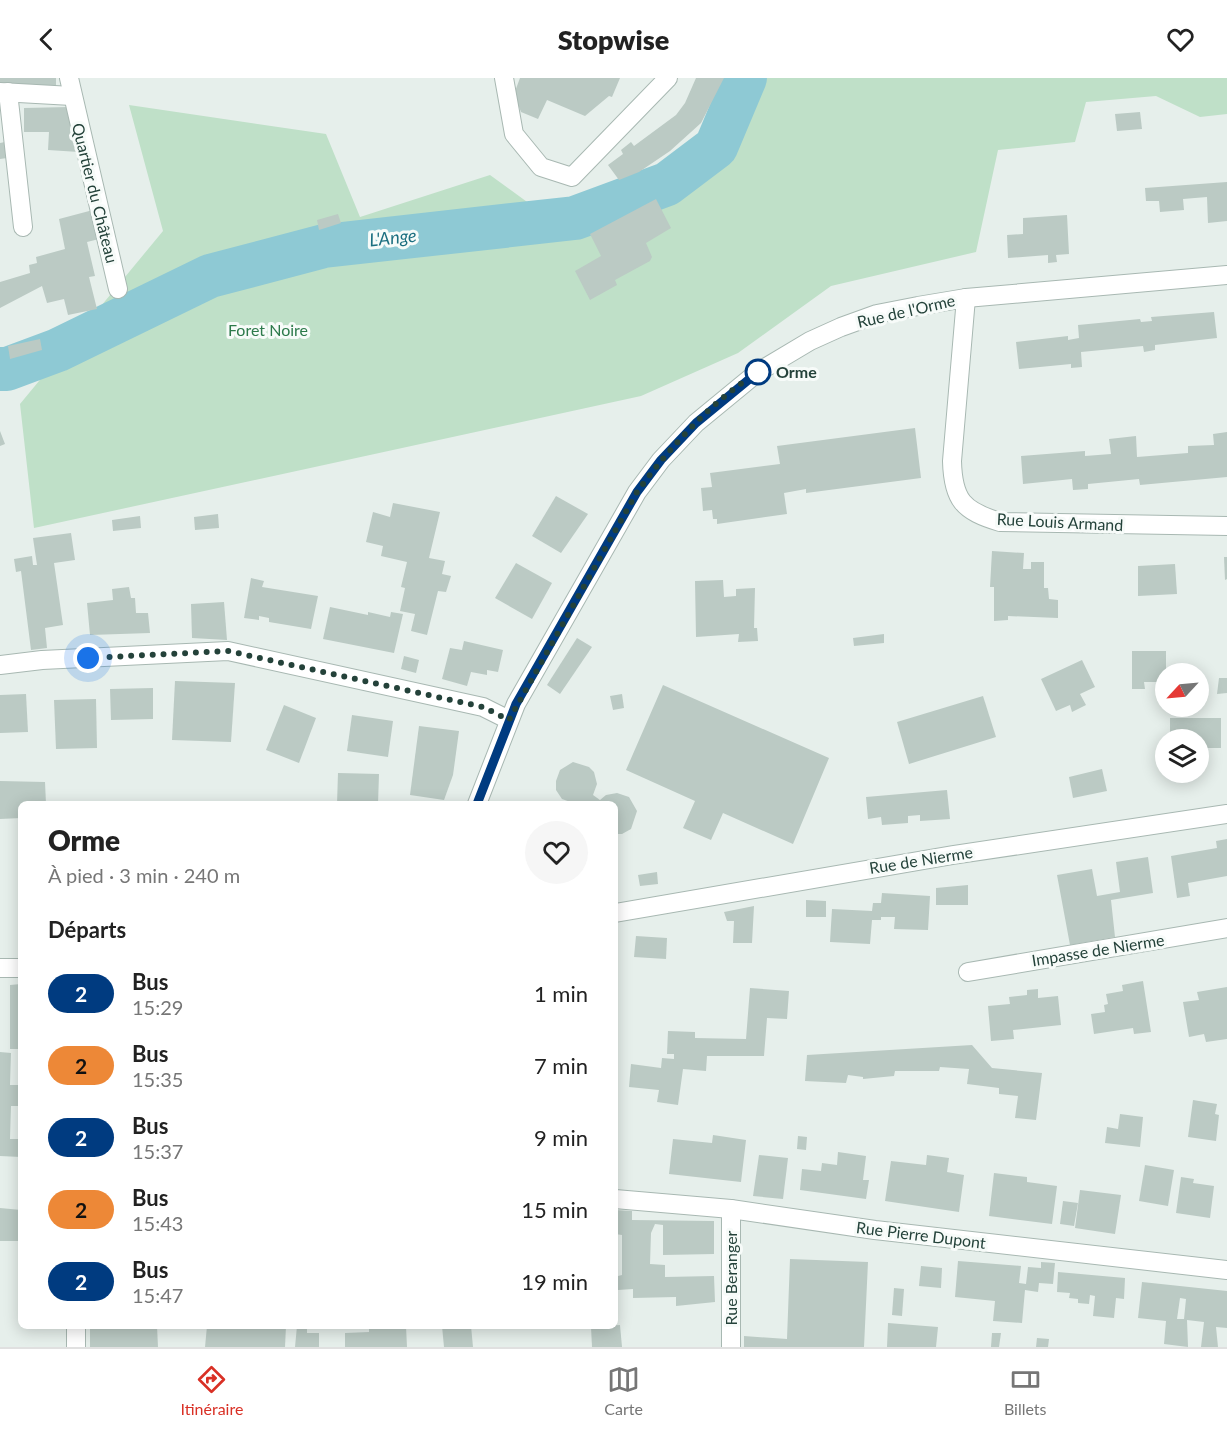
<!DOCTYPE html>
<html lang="fr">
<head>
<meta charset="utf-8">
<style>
  body { margin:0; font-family:Lato,sans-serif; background:#f6f6f6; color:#222; height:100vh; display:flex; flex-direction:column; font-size:22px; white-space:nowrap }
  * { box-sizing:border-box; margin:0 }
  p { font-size:20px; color:#767676 }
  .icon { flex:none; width:33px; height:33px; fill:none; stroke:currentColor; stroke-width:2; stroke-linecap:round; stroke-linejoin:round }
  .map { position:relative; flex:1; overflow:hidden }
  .sheet { position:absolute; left:18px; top:723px; width:600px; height:528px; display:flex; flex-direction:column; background:#fff; border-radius:9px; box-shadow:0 3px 15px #0003 }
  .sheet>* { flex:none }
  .badge { padding:0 12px; border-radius:20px; font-size:21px; line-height:39px }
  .needle { width:39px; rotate:244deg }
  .fabs { position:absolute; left:1155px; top:585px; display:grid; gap:12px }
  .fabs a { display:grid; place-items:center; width:54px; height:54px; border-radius:50%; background:#fff; box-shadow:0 3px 15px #0003; font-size:30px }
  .you { position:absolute; width:30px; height:30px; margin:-15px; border:4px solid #fff; border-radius:50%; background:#1a73e8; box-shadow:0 0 0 9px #1a73e833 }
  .map>.badge { position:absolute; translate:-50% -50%; box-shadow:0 0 0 3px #fff }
  h2 { padding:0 30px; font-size:22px; line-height:54px }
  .round { display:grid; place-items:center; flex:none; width:63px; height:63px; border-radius:32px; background:#f6f6f6 }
  .summary { display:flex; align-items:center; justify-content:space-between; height:102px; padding:0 30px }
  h1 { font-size:28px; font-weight:800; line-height:45px }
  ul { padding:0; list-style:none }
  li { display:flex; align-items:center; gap:18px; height:72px; padding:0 30px }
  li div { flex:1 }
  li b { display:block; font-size:22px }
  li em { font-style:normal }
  li .badge { min-width:66px; font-weight:700; text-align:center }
  header { display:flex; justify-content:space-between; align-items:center; height:78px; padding:0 30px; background:#fff; font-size:27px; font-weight:800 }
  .tab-bar { display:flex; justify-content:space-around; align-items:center; height:84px; border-top:2px solid #e0e0e0; background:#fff; font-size:16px; color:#767676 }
  .tab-bar a { display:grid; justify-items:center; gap:3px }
  .tab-bar .current { color:#d93025 }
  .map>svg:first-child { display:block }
  .green { fill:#bfe0c8 }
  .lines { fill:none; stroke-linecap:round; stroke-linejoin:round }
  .river { stroke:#8ec9d4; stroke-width:44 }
  .building { fill:#bbcac4; fill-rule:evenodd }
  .street-casing { stroke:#a8b8b2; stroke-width:20 }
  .street { stroke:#fff; stroke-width:18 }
  .line-casing { stroke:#fff; stroke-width:14 }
  .line { stroke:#003b80; stroke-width:9 }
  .walk { stroke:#24423a; stroke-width:6; stroke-dasharray:0 10.8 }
  .stop-dot { fill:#fff; stroke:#003b80; stroke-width:3 }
  .labels { text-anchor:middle; stroke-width:6; stroke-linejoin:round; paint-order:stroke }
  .street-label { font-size:16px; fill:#24423a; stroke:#f7fbf9 }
  .park-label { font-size:16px; fill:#2d7a4b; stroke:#f7fbf9 }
  .stop-label { font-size:16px; font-weight:bold; fill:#24423a; stroke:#f7fbf9; text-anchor:start }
  .water-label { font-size:18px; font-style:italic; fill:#1c6f80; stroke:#f7fbf9 }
</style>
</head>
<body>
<header><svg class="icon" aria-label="back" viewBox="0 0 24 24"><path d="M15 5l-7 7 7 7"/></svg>Stopwise<svg class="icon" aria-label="heart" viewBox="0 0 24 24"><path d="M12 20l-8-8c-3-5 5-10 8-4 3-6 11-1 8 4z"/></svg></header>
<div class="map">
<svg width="1227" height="1269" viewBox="0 0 1227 1269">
  <rect width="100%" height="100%" fill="#e6efeb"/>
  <!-- green -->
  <path class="green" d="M734 0H1227V36L1200 39 1156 18 1086 24 1075 64 998 72 976 174 831 208 738 275 641 318 34 450 20 326 163 153 129 27 326 56 360 139 490 97 534 129 644 107 709 50Z"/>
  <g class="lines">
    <!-- river -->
    <path class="river" d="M0 291H7L58 272 210 198 324 168 575 140 667 106 716 69 745 0"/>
  </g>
  <!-- building -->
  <g class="building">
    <path d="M0 0H56V13L0 7Z"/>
    <path d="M520 0H620L612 19 609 18 585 38 547 22 538 41 521 34 514 16Z"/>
    <path d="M696 0H724L701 45 670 73 639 94 619 102 608 87 623 76 621 72 631 64 634 68 676 37 685 25Z"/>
    <path d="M69 29 79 74 48 72 49 54H24V30Z"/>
    <path d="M1140 34 1142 51 1117 53 1115 36Z"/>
    <path d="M5 64 7 80 0 81V65Z"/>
    <path d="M1227 104V143L1208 145 1207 119 1183 121 1184 132 1160 134 1159 123H1146L1145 110Z"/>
    <path d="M656 121 671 150 646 165 652 179 650 183 615 202 617 207 590 222 575 193 601 178 590 156Z"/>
    <path d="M93 132 99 161 87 164 95 198 89 199 97 231 68 237 64 221 47 225 42 208 0 230V204L30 195 29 187 37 185 36 179 65 171 59 141Z"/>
    <path d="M338 136 341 145 319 152 317 142Z"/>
    <path d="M1067 137 1069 176 1056 177 1057 184 1048 185V177L1008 180 1007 157 1023 156V140Z"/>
    <path d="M1214 234 1217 260 1155 267V272L1144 274 1143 268 1081 274 1082 289 1071 290V286L1019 291 1016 264 1068 258V262L1079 260 1078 247 1140 241 1141 244 1152 243 1151 239Z"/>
    <path d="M40 261 42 272 10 281 8 268Z"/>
    <path d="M915 350 921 400 806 415V411L784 415 787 436 717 446V441H713L712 432 703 433 701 410 712 409 710 395 780 386 777 368Z"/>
    <path d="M0 353 5 366 0 368Z"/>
    <path d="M1227 354V399L1140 407 1139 401 1088 406V411L1073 412 1072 401 1023 406 1021 378 1085 373V378L1111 376 1109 361 1136 358 1137 379 1188 375V368L1214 367 1213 356Z"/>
    <path d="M556 418 588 436 561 475 532 458Z"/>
    <path d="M393 425 440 434 429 480 445 483 442 496 451 498 446 514 438 513 427 557 411 553 415 536 400 533 405 510 401 509 407 484 381 478 383 468 366 464 373 434 390 439Z"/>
    <path d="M218 436 219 450 195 452 194 439Z"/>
    <path d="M140 438 141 450 113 453 112 442Z"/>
    <path d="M71 455 75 482 54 485 63 547 45 550 47 570 31 572 21 493 16 494 14 481 32 478 33 487H37L33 460Z"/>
    <path d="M992 473 1024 475 1023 491H1031V484H1044V510H1048L1049 521 1058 522V540L1008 538V542L994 543V509H990Z"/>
    <path d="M1224 479H1227V501L1225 502Z"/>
    <path d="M516 485 552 505 532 541 495 520Z"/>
    <path d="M1175 486 1177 516 1138 518V488Z"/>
    <path d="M251 500 264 503 262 509 318 518 311 551 269 544V540L259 538V542L244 540Z"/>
    <path d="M723 502 724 519 736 518V511L755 510 754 550H757L758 563 738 564 739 556 696 559 695 503Z"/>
    <path d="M129 509 131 520H135L136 535H148L150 555 90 557 87 525 113 522 112 511Z"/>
    <path d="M224 524 227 562 192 560 191 526Z"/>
    <path d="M330 529 368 537V534L390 539 391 534 403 536 394 575 323 561Z"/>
    <path d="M884 556V565L854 568 853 560Z"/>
    <path d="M577 560 592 569 560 616 547 607Z"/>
    <path d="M464 563 503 572 498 594 487 592V597L471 594 467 608 442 601 450 570 462 572Z"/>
    <path d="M1132 573H1166V604H1144L1145 611H1132Z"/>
    <path d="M404 578 419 582 416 595 401 591Z"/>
    <path d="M1082 582 1095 609 1080 616 1086 627 1072 634 1070 627 1056 633 1041 601Z"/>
    <path d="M1219 600H1227V615L1217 616Z"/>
    <path d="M175 603 235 605 231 664 172 662Z"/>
    <path d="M663 607 829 680 793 766 723 735 711 762 683 750 695 723 626 692Z"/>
    <path d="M153 610V641L111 642 110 611Z"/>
    <path d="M26 616 28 654 0 655V617Z"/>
    <path d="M622 616 624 630 613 632 610 618Z"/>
    <path d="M983 618 996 659 909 686 897 644Z"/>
    <path d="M96 621 97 670 56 671 54 622Z"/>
    <path d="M284 627 316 640 299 685 266 672Z"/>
    <path d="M352 637 393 643 388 679 347 673Z"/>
    <path d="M1170 640H1221V670H1202L1198 689V662H1170Z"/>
    <path d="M419 648 459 653 453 697 444 722 410 717Z"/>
    <path d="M573 684 589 689 594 694 597 706 593 717 600 722 606 717 617 715 629 719 637 733 631 751 622 756H615V726H576L562 721 556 712V703L560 692Z"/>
    <path d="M1102 691 1107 713 1073 720 1069 699Z"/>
    <path d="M338 695 379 696 378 726H337Z"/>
    <path d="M0 703 45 704 46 726H21V740L0 741Z"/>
    <path d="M947 712 950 741 920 743V737L908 738V745L882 747 881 739 868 741 866 719Z"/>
    <path d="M1227 761V798L1188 805 1190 818 1177 820 1171 778 1217 770 1216 763Z"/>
    <path d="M1148 779 1153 815 1111 822 1115 859 1070 867 1057 797 1092 791 1097 818 1120 814 1116 784Z"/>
    <path d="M657 794 658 806 640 808 638 797Z"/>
    <path d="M968 807V827H936V810Z"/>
    <path d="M882 815 930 818 928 852 894 851 895 839H881V842H872L870 866 830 864 832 831 872 833 873 825H881Z"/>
    <path d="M806 822 826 823V839H806Z"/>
    <path d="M754 828 752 865H733L734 843H727L724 834Z"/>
    <path d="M636 858 667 860 666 881 634 879Z"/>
    <path d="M1143 903 1151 954 1134 956 1133 950 1094 956 1091 936 1105 934 1104 927 1108 926 1106 916 1123 913 1122 907Z"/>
    <path d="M21 906V971H10V907Z"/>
    <path d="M1227 909V961L1206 964 1204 956 1189 959 1183 924 1199 922 1197 914Z"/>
    <path d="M750 910 789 913 787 941 767 940 764 978H707L706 993 683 991 678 1027 657 1024 659 1012 629 1009 631 986 661 990 662 980 674 981V976H667L668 953 695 954V960L746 961Z"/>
    <path d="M1038 911V920L1058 918 1061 947 1013 952 1014 961 991 963 988 928 1010 926 1009 919 1027 917V912Z"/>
    <path d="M972 967 992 990 1042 995 1036 1042 1015 1040 1018 1018 999 1016V1010L967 1006 969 991 940 989 939 993H895L894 998 863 1001V999L848 997 846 1005 805 1003 807 977Z"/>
    <path d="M0 974 11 975 10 1007H21V1028H11L10 1061H21V1079L0 1078Z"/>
    <path d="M1193 1022 1217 1026 1215 1036 1219 1037 1216 1063 1188 1059Z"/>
    <path d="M1120 1036 1143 1039 1140 1069 1105 1065 1107 1049 1118 1051Z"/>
    <path d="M713 1057 746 1062 741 1104 669 1096 673 1061 712 1065Z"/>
    <path d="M798 1058 807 1059 806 1072 797 1071Z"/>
    <path d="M838 1074 866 1078 863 1102H869L866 1121 800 1112 802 1091 821 1093 822 1085 837 1087Z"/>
    <path d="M759 1077 788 1080 783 1121 753 1118Z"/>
    <path d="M927 1077 949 1080 947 1094 964 1097 959 1134 885 1123 891 1083 926 1087Z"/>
    <path d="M1145 1087 1174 1092 1168 1128 1139 1123Z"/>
    <path d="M994 1095 1027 1099V1104L1057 1108 1052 1146 989 1138Z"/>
    <path d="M1181 1099 1194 1101 1193 1105 1214 1108 1210 1140 1176 1135Z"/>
    <path d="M1080 1112 1121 1117 1115 1156 1075 1150Z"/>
    <path d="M1063 1123 1078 1125 1074 1148 1060 1146Z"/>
    <path d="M0 1130 21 1132V1163H0Z"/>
    <path d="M615 1132 632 1133V1142L714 1143V1176L663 1177V1147L655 1146 651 1155 650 1186 665 1187V1199L714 1198 715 1224 676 1228V1219L633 1220V1211L618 1212V1198L622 1197V1157L615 1156Z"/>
    <path d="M790 1181 868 1184 864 1269H744V1258L787 1261Z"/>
    <path d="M958 1183 1021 1188 1019 1205 1026 1206 1028 1189 1041 1190V1184L1055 1185 1053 1206 1039 1205 1038 1214 1025 1212 1022 1245 993 1243 995 1223 955 1219Z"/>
    <path d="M921 1188 942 1190 941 1210 919 1208Z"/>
    <path d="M1058 1194 1125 1200 1124 1221 1116 1220 1114 1240 1093 1238 1095 1218 1090 1217 1089 1226 1078 1225V1221L1069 1220 1070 1215 1057 1214Z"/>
    <path d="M1142 1204 1227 1213V1250L1216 1249 1218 1269H1201L1204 1244 1187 1242 1188 1269 1164 1266 1166 1243 1138 1240ZM1180 1220 1186 1221 1184 1241H1177Z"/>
    <path d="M894 1210 904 1211 902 1238 892 1237Z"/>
    <path d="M888 1245 938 1249 936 1269H887Z"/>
    <path d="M620 1247 622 1269H592L591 1249Z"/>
    <path d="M90 1248H157L158 1269H90Z"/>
    <path d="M207 1248H286L285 1269H205Z"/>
    <path d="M297 1248H307V1255H319V1269H295Z"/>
    <path d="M369 1248H406L407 1269H345V1255L369 1254Z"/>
    <path d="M442 1248H471L473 1269H444Z"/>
    <path d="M992 1255H1001L999 1269H991Z"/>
    <path d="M1037 1260 1049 1261 1048 1269H1036Z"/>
  </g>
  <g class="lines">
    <!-- street casing -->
    <g class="street-casing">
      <g id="street">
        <path d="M69 0 118 211"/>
        <path d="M504 0 514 56 541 89 572 99 668 0"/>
        <path d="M0 14 72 18"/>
        <path d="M8 14 23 149"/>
        <path d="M966 220 952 383C953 422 963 433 1000 444L1227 448"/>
        <path d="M0 587 42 582 228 573 483 629 509 642"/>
        <path d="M477 726 516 626 637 414 661 382 696 345 758 294 810 263 841 249 877 236 918 228 966 220 1227 197"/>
        <path d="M615 835 953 777 1227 736"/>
        <path d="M0 890H21"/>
        <path d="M968 894 1227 850"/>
        <path d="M615 1121 731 1131 875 1152 1227 1192"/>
        <path d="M731 1131V1269"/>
        <path d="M76 1269V1248"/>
      </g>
    </g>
    <!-- street -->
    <use href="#street" class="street"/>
  </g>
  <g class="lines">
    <!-- line casing -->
    <g class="line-casing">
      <path id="line" d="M477 726 516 626 637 414 661 382 696 345 758 294"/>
    </g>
    <!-- line -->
    <use href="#line" class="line"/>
    <!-- walk -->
    <path class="walk" d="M88 580 228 573 483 629 509 642 637 414C670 369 711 324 758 294"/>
  </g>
  <!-- markers -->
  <circle class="stop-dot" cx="758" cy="294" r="12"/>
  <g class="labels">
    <!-- street labels -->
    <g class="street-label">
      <text transform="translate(95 115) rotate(76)" y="6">Quartier du Château</text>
      <text transform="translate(906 233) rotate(-13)" y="6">Rue de l'Orme</text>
      <text transform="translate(1060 444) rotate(3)" y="6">Rue Louis Armand</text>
      <text transform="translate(921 782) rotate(-9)" y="6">Rue de Nierme</text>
      <text transform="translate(1098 872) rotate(-9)" y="6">Impasse de Nierme</text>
      <text transform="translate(921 1157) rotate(7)" y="6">Rue Pierre Dupont</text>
      <text transform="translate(731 1200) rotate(-90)" y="6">Rue Beranger</text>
    </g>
    <!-- park labels -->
    <g class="park-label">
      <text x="268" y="258">Foret Noire</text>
    </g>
    <!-- stop labels -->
    <g class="stop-label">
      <text x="776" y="300">Orme</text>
    </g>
    <!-- water labels -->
    <g class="water-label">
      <text transform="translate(393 160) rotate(-6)" y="6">L'Ange</text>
    </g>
  </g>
</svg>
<div class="fabs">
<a><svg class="needle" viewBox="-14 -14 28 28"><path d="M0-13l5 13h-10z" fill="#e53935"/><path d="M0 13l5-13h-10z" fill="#767676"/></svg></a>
<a><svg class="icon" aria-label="layers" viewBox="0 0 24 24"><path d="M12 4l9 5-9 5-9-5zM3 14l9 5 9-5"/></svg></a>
</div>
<div class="you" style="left:88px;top:580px"></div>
<section class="sheet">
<div class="summary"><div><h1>Orme</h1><p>À pied · 3 min · 240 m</p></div><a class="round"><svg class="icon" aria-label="heart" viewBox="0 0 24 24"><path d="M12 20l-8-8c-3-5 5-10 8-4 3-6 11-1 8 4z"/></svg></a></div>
<h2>Départs</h2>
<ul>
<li><span class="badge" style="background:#003b80;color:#fff">2</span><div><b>Bus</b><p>15:29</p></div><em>1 min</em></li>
<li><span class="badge" style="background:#ed8837;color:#111">2</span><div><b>Bus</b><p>15:35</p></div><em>7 min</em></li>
<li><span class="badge" style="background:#003b80;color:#fff">2</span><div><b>Bus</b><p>15:37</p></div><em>9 min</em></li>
<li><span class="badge" style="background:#ed8837;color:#111">2</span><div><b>Bus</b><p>15:43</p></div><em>15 min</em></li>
<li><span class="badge" style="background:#003b80;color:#fff">2</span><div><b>Bus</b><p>15:47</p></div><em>19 min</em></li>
</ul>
</section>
</div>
<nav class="tab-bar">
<a class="current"><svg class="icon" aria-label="directions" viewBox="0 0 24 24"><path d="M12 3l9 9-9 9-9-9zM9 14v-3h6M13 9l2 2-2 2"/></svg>Itinéraire</a>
<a><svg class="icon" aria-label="map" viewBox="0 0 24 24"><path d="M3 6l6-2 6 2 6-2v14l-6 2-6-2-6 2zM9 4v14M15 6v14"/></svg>Carte</a>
<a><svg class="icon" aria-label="tickets" viewBox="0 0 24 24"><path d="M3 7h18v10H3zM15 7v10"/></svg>Billets</a>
</nav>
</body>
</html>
